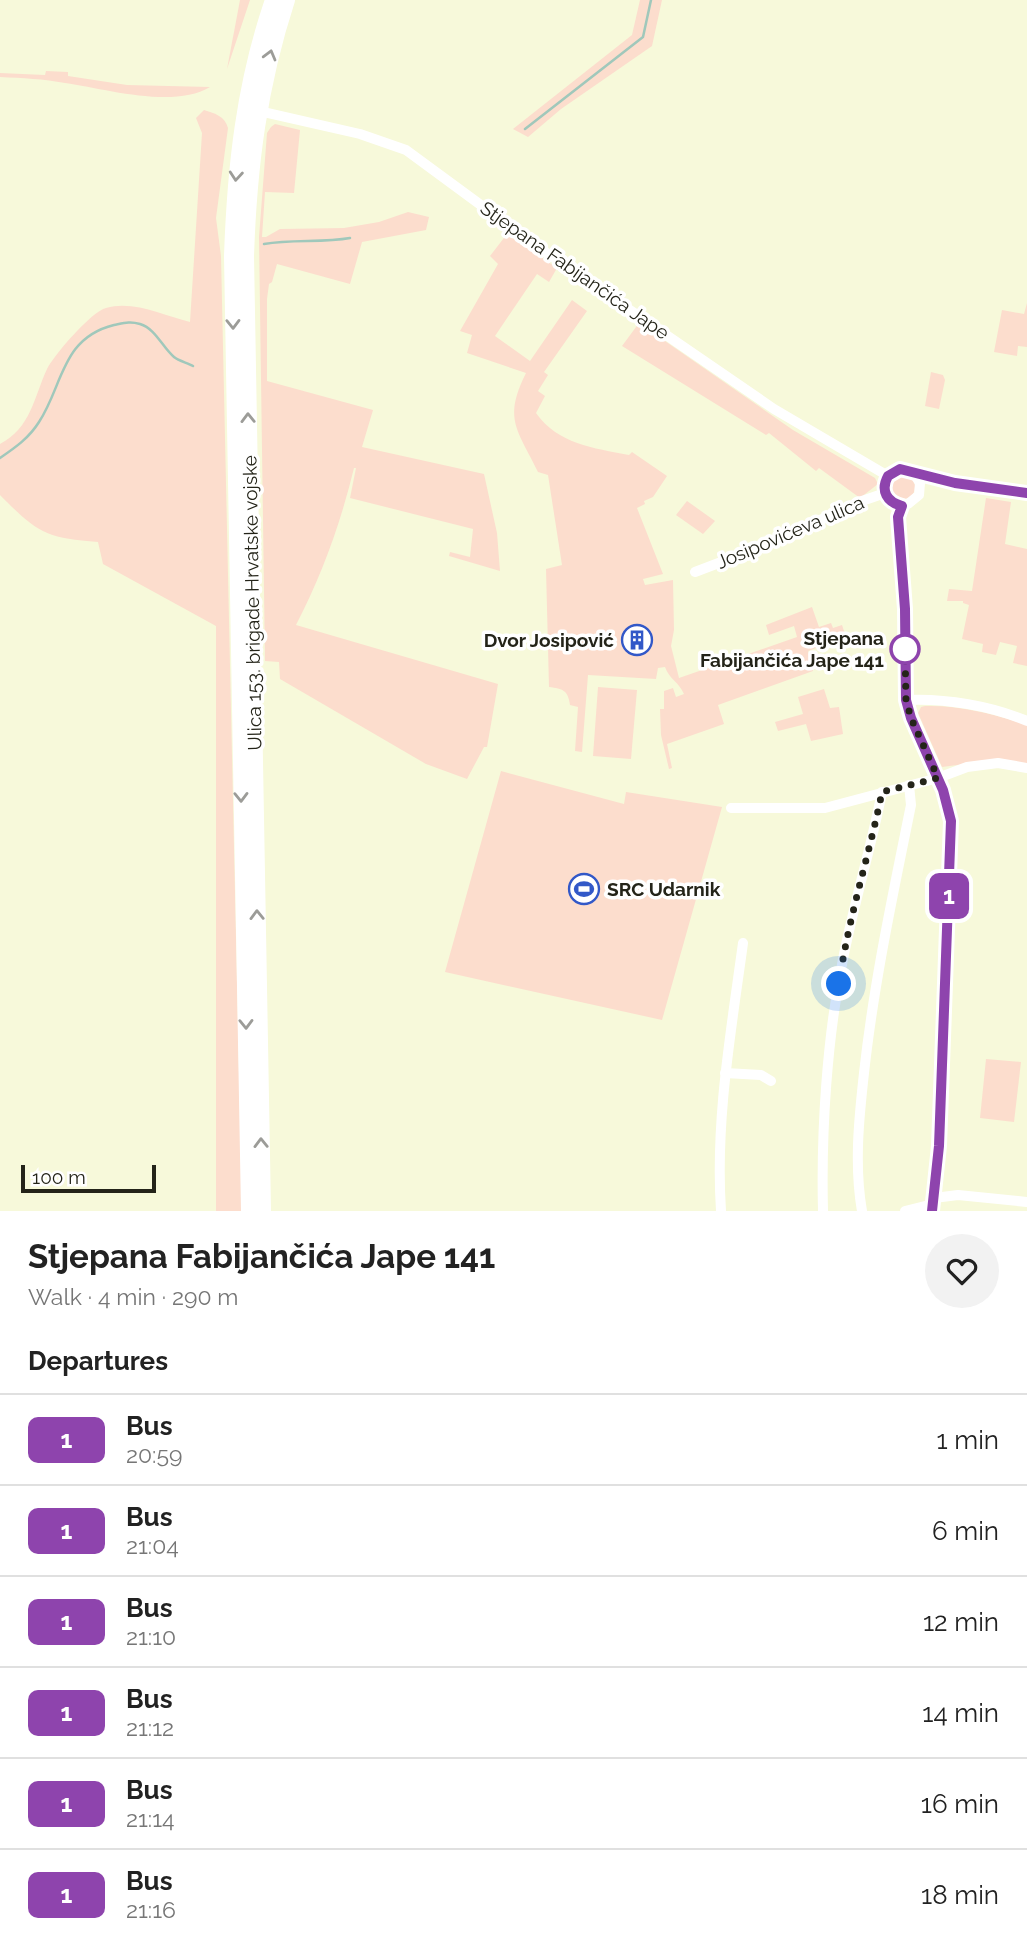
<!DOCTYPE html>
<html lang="en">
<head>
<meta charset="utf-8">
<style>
  body { margin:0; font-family:Raleway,sans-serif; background:#f2f2f2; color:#222; height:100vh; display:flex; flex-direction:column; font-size:26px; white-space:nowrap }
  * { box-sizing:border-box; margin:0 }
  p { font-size:23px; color:#767676 }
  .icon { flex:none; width:38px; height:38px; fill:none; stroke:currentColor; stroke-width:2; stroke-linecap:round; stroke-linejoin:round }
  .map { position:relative; height:1211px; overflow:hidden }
  .sheet { display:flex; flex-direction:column; background:#fff; flex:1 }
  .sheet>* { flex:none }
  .badge { padding:0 14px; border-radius:10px; font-size:24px; line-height:46px }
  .scale { position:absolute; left:21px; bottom:18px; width:135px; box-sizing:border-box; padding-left:7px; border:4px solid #242419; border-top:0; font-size:19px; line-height:24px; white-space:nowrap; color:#242419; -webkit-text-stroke:5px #fff; paint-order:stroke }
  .you { position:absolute; width:35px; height:35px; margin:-18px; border:5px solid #fff; border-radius:50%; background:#1a73e8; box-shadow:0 0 0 10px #1a73e833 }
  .map>.badge { position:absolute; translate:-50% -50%; box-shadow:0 0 0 4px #fff }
  h2 { padding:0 28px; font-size:26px; line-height:63px }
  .round { display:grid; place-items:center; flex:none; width:74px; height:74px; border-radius:37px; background:#f2f2f2 }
  .summary { display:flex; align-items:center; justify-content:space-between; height:119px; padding:0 28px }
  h1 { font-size:33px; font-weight:700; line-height:52px }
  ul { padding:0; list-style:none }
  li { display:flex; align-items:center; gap:21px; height:91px; padding:0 28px; border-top:2px solid #e0e0e0 }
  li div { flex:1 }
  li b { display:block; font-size:26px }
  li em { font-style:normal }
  li .badge { min-width:77px; font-weight:700; text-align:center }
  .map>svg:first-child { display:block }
  .green { fill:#fcddcd }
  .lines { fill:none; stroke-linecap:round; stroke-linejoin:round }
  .stream { stroke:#a0c8bb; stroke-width:2.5 }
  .street { stroke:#fff; stroke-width:10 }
  .primary { stroke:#fff; stroke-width:16 }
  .oneway { stroke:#9c9c98 }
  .line-casing { stroke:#fff; stroke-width:16 }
  .line { stroke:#8e44ad; stroke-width:10 }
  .walk { stroke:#242419; stroke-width:7; stroke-dasharray:0 12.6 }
  .stop-dot { fill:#fff; stroke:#8e44ad; stroke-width:3.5 }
  .labels { text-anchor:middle; stroke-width:7; stroke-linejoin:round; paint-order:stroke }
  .street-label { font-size:19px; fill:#242419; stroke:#fff }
  .stop-label { font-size:19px; font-weight:bold; fill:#242419; stroke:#fff; text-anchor:end }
  .poi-label { font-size:19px; font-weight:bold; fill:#242419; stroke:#fff; text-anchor:end }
</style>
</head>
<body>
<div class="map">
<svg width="1027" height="1211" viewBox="0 0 1027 1211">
  <rect width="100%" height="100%" fill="#f7f9da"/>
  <!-- green -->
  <g class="green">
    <path d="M240 0H250L227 69Z"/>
    <path d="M640 0H662L652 46 561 109 528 137 513 129 632 35Z"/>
    <path d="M46 71 68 72V76L127 85 210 87C174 109 106 89 65 83 44 79 22 78 0 77V73L45 75Z"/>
    <path d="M204 110C214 113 225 116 228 128L216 218 221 256 242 1211H216V626L103 564 98 542C44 538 37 532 0 495V444C31 428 34 397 47 369 54 355 92 311 106 308 134 300 164 316 190 322L202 133 196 118Z"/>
    <path d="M275 124 300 130 294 193 265 192 262 237H266L280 229 344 228 379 222 408 212 429 217 426 230 362 242 350 284 277 264 272 282 269 284 267 299V381L373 410 362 447 484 474 497 533 500 571 449 556 450 552 470 557 473 529 350 498 356 468H354C341 522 322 575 296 625L498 684 487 747H484L467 779 426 764 280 679 279 662 265 661 259 237 267 133 271 127Z"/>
    <path d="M507 234 557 268 549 282 537 274 495 336 530 361 572 300 587 311 544 372 548 375 538 391 545 396 536 413C558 444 593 448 629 455L632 452 667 476 653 497 644 501 645 504 637 508 663 574 643 579 645 585 673 580 674 630 671 646 679 678 797 637 794 626 769 635 766 625 812 607 819 627 831 623 833 628 842 625 846 637 808 651 813 671 718 705 724 724 667 744 672 768 669 769 661 735 660 709H664V691L673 688 676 697 684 694C679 682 669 679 665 667L658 668 656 679 588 675 582 752 575 751 578 707 570 705C568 690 563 689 549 687L546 569 562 565 548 475 538 472C517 429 503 419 526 373L467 353 472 335 460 331 498 264 490 256Z"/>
    <path d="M1027 303V347L1018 346 1017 356 994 352 1002 310 1024 314Z"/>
    <path d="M639 323 793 430 875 478 878 484 860 498 819 468 816 471 769 433 766 435 622 346Z"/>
    <path d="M931 372 943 375 945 380 939 409 925 406Z"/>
    <circle cx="903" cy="487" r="12"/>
    <path d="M986 498 1011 502 1005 544 1027 549V666L1013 663 1017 646 1000 642 996 655 982 652 983 644 962 639 969 605 963 603V601H947L949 589 972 591Z"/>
    <path d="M687 501 715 521 703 534 676 515Z"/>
    <path d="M598 687 637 690 631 759 593 756Z"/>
    <path d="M824 689 830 708 839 707 843 734 811 741 806 724 778 731 775 722 803 714 798 697Z"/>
    <path d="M925 706C960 705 994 714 1027 725V765L995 760 942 767 918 713 921 707Z"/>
    <path d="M501 771 624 804 626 792 722 807 662 1020 445 972Z"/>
    <path d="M986 1059 1021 1062 1014 1122 980 1118Z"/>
  </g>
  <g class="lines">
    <!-- stream -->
    <g class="stream">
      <path d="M525 129 643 37 651 0"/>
      <path d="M264 244C293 239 322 243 350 238"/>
      <path d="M0 458C16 447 29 438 39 422 63 386 61 338 114 325 124 323 130 321 140 324 156 329 162 347 174 357 179 361 188 363 193 366"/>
    </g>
    <!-- street -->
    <g class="street">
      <path d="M255 110 360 134 406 150 538 247 774 409 888 476"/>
      <path d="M913 472 920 483 919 495 908 504 893 503C882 493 880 473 898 469 906 468 912 472 919 475 954 486 991 488 1027 493"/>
      <path d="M902 506 899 517 904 589 906 700 911 718 943 790 951 821 938 1170 932 1211"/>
      <path d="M695 572 758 548 862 501 885 493"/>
      <path d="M906 700C946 698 991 706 1027 721"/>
      <path d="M731 808H825L938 778 967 767 998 763 1027 768"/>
      <path d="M725 1073 761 1075 771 1081"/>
      <path d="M934 1198 958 1195 1027 1202"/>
      <path d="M721 1211C715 1121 731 1032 743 943"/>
      <path d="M823 1211C821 1131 827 1038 843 959 854 903 871 848 882 792"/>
      <path d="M862 1211C854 1166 859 1118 864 1073 874 982 893 894 911 805L909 785"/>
      <path d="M905 1211 933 1204"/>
    </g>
    <!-- primary -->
    <g class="primary">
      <path d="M249 1211 232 256C235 168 244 84 273 0"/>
      <path d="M263 1211 246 256C249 166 259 86 287 0"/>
    </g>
  </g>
  <!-- one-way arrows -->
  <defs><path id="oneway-chevron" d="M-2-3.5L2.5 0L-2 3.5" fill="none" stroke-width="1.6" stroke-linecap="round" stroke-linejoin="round" transform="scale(1.75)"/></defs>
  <g class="oneway">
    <use href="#oneway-chevron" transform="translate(270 55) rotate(-75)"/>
    <use href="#oneway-chevron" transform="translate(236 176) rotate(95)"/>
    <use href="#oneway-chevron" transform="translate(233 324) rotate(89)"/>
    <use href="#oneway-chevron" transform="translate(248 418) rotate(-91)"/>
    <use href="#oneway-chevron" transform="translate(241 797) rotate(89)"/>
    <use href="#oneway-chevron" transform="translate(257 915) rotate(-91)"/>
    <use href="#oneway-chevron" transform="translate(246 1024) rotate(89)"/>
    <use href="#oneway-chevron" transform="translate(261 1143) rotate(-91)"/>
  </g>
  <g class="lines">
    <!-- line casing -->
    <g class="line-casing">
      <path id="line" d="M932 1211 939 1146 951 821 943 790 911 718 906 700 905 609 898 517 902 506C887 502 880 491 888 476L900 469 955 483 1027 493"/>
    </g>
    <!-- line -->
    <use href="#line" class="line"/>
    <!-- walk -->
    <path class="walk" d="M839 984C848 919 869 856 882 792L938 778 911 718 906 700 905 649"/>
  </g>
  <!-- icons -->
  <defs>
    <g id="building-ring" transform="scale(1.575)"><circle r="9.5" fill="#fff" stroke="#3258c8" stroke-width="1.5"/><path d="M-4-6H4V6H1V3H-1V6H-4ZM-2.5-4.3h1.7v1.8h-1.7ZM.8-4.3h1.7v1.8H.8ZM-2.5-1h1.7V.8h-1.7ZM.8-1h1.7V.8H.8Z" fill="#3258c8"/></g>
    <g id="stadium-ring" transform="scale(1.575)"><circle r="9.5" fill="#fff" stroke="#3258c8" stroke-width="1.5"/><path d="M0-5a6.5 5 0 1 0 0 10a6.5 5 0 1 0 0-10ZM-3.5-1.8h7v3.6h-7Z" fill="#3258c8"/></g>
  </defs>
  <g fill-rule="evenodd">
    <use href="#building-ring" x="637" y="640"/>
    <use href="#stadium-ring" x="584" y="889"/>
  </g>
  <!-- markers -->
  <circle class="stop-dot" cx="905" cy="649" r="14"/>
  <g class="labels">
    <!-- street labels -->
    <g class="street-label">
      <text transform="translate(575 270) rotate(35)" y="7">Stjepana Fabijančića Jape</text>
      <text transform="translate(790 532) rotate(-23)" y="7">Josipovićeva ulica</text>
      <text transform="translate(252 603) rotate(-91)" y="7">Ulica 153. brigade Hrvatske vojske</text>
    </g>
    <!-- stop labels -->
    <g class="stop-label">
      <text x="884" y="645">Stjepana<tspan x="884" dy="22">Fabijančića Jape 141</tspan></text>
    </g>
    <!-- poi labels -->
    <g class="poi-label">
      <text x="614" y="647">Dvor Josipović</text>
      <text x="607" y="896" text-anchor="start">SRC Udarnik</text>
    </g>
  </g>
</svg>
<div class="scale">100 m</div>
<div class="you" style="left:839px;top:984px"></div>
<b class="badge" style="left:949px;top:896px;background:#8e44ad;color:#fff">1</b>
</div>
<section class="sheet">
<div class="summary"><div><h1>Stjepana Fabijančića Jape 141</h1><p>Walk · 4 min · 290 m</p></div><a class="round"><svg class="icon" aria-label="heart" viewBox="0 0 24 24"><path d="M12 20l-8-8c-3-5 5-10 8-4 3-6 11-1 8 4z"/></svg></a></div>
<h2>Departures</h2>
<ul>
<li><span class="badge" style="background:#8e44ad;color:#fff">1</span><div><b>Bus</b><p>20:59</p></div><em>1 min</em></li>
<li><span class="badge" style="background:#8e44ad;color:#fff">1</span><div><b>Bus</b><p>21:04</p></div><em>6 min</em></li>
<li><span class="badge" style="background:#8e44ad;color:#fff">1</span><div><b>Bus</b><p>21:10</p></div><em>12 min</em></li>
<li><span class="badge" style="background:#8e44ad;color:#fff">1</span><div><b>Bus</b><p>21:12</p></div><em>14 min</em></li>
<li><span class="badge" style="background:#8e44ad;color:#fff">1</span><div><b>Bus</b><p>21:14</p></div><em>16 min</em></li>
<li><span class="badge" style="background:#8e44ad;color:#fff">1</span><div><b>Bus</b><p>21:16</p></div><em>18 min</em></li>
</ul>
</section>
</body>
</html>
